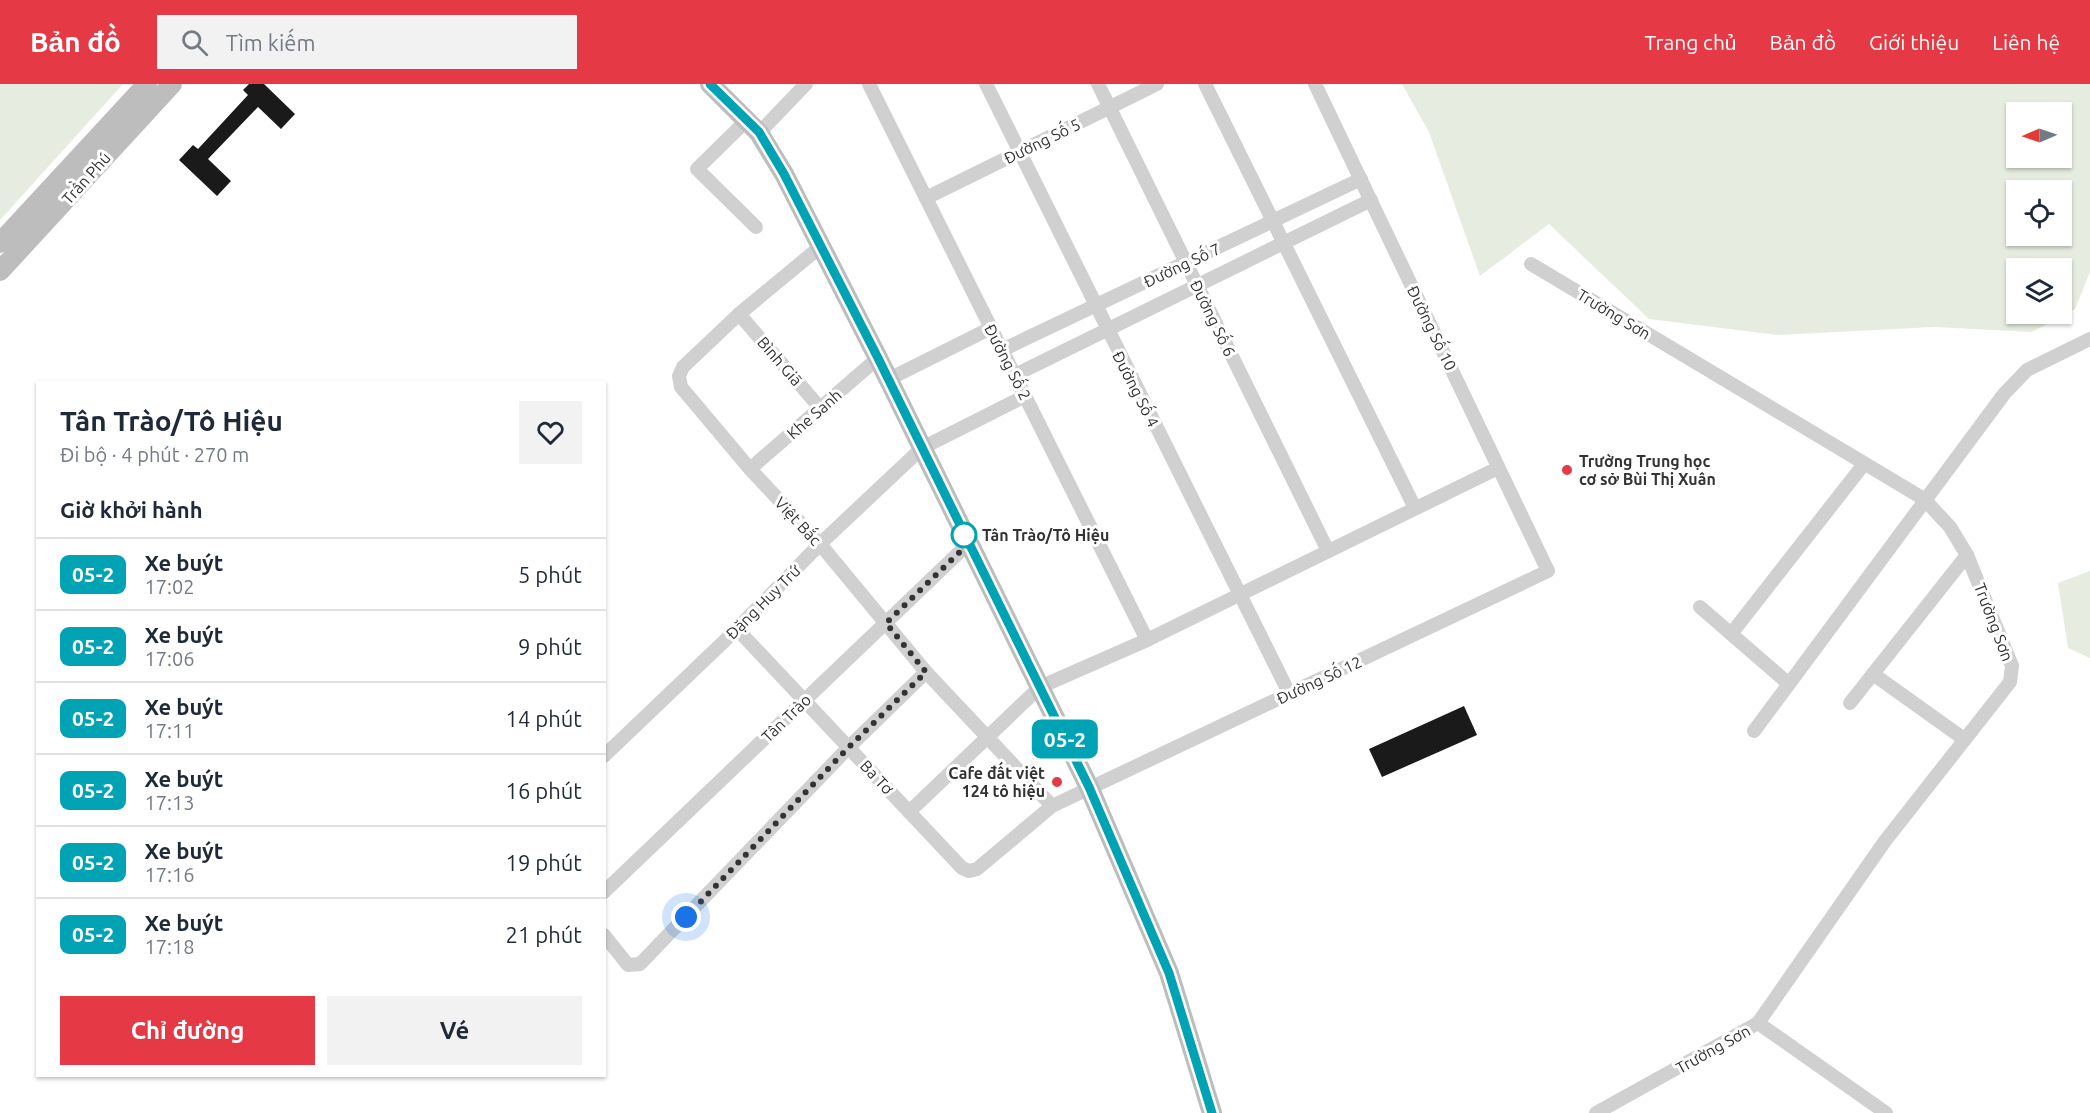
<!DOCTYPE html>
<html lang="vi">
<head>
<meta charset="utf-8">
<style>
  body { margin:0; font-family:Ubuntu,sans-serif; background:#f2f2f3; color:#1f2937; height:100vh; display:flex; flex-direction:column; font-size:22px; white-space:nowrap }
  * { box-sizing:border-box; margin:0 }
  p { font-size:20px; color:#747a83 }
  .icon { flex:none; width:33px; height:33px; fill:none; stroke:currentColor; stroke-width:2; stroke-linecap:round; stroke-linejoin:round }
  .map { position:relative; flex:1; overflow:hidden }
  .details { position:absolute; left:36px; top:297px; width:570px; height:696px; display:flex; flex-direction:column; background:#fff; border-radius:0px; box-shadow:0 2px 4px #0004 }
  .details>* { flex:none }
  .badge { padding:0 12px; border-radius:9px; font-size:21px; line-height:39px }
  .needle { width:39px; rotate:268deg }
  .tools { position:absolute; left:2006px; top:18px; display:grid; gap:12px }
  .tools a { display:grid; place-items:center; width:66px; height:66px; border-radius:0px; background:#fff; box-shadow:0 2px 4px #0004; font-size:30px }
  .you { position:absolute; width:30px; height:30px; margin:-15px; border:4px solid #fff; border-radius:50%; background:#1a73e8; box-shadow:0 0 0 9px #1a73e833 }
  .map>.badge { position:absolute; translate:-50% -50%; box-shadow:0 0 0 3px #fff }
  h2 { padding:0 24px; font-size:22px; line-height:54px }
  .round { display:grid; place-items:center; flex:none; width:63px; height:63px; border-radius:0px; background:#f2f2f3 }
  .overview { display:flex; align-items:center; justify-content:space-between; height:102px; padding:0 24px }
  h1 { font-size:28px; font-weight:600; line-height:45px }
  .action { display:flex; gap:12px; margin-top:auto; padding:12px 24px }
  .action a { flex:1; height:69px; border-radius:0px; background:#e63946; color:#fff; font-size:24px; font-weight:600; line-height:69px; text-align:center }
  .action a+a { background:#f2f2f3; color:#1f2937 }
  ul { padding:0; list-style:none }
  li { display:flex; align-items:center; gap:18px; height:72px; padding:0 24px; border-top:2px solid #e0e1e3 }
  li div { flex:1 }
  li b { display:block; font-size:22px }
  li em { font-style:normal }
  li .badge { min-width:66px; font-weight:700; text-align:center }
  header { display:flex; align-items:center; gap:36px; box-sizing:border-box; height:84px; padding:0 30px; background:#e63946; color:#fff }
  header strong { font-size:28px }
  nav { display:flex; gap:33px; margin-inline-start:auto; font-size:21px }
  .search { width:420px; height:54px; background:#f2f2f3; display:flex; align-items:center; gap:15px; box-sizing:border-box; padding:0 21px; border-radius:0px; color:#747a83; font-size:22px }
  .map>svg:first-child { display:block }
  .green { fill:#e6ecdf; fill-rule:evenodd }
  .building { fill:#1a1a1a }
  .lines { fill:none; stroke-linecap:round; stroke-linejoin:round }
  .street { stroke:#d0d0d0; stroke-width:14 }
  .secondary { stroke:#bdbdbd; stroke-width:20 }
  .line-casing { stroke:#fff; stroke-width:14 }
  .line { stroke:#00a3b4; stroke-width:9 }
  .walk { stroke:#333; stroke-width:6; stroke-dasharray:0 10.8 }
  .poi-dot { fill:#e63946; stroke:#fff; stroke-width:2 }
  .stop-dot { fill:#fff; stroke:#00a3b4; stroke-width:3 }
  .labels { text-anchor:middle; stroke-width:6; stroke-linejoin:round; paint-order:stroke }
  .street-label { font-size:16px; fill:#333; stroke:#fff }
  .poi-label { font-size:16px; font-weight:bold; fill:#333; stroke:#fff; text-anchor:start }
  .stop-label { font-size:16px; font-weight:bold; fill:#333; stroke:#fff; text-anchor:start }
</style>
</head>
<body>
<header>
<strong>Bản đồ</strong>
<div class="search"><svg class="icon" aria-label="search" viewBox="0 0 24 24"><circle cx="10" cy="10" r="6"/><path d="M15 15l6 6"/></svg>Tìm kiếm</div>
<nav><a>Trang chủ</a><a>Bản đồ</a><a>Giới thiệu</a><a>Liên hệ</a></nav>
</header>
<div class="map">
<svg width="2090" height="1029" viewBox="0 0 2090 1029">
  <rect width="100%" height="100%" fill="#fff"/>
  <!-- green -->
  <g class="green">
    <path d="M0 0H123L0 136Z"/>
    <path d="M1402 0H2090V188L2075 225 2032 248 1934 243 1777 251 1649 235 1549 140 1480 192 1429 48ZM2061 28V74H2016V28ZM2061 106V152H2016V106ZM2016 184H2061V230H2016Z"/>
    <path d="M2090 487V574L2068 564 2058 499Z"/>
  </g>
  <!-- building -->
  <g class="building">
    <path d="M249 0H264L295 30 281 45 258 23 208 75 231 97 217 112 179 76 193 61 198 65 248 11 243 6Z"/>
    <path d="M1464 622 1477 651 1382 693 1369 665Z"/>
  </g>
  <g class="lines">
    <!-- street -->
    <g class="street">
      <path d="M869 0 1147 556"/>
      <path d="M986 0 1289 609"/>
      <path d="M1098 0 1328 467"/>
      <path d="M1205 0 1415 424"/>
      <path d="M747 36 697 85 756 143"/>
      <path d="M759 49 806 0"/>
      <path d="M926 114 1157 0"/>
      <path d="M820 163 739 230 683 283 679 292 681 303 750 385 820 460 926 588 1052 722"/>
      <path d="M1531 180 1924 415 1950 443 1967 471 2012 582 2010 598 1885 757 1758 939 1596 1029"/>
      <path d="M739 230 821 325"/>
      <path d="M1002 266 1361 95"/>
      <path d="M1015 291 1371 116"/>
      <path d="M889 295 991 244"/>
      <path d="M750 385 878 274"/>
      <path d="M1700 523 1789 600"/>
      <path d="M737 545 962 784 969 787 977 785 1052 722 1548 487 1315 0"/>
      <path d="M1731 550 1864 380"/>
      <path d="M1873 590 1964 655"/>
      <path d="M1850 619 1967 471"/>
      <path d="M1754 647 2004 310 2027 286 2090 255"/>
      <path d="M604 672 737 545 820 460 922 364 1025 312"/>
      <path d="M909 728 1040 603 1147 556 1498 384"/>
      <path d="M604 808 968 460"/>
      <path d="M604 851 628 881 640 880 849 663 926 588"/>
      <path d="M1758 939 1886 1029"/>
    </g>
    <!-- secondary -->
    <g class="secondary">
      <path d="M710 0 759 49 784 90 878 274 1089 703 1169 889 1212 1029"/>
      <path d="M0 159 147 0"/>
      <path d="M0 187 172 0"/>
    </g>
  </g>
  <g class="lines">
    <!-- line casing -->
    <g class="line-casing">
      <path id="line" d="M710 0 759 48 784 90 878 274 1089 703 1169 889 1212 1029"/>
    </g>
    <!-- line -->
    <use href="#line" class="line"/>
    <!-- walk -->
    <path class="walk" d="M686 833 849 663 926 588 886 539 968 460 964 451"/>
  </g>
  <!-- markers -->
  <g class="poi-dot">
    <circle cx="1567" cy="386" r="6"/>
    <circle cx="1057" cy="698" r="6"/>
  </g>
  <circle class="stop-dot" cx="964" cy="451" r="12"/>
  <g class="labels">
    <!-- street labels -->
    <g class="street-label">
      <text transform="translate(1042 57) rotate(-26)" y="6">Đường Số 5</text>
      <text transform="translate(86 94) rotate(-48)" y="6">Trần Phú</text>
      <text transform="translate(1182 181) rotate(-25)" y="6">Đường Số 7</text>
      <text transform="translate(1614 230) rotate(31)" y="6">Trường Sơn</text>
      <text transform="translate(1213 234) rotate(64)" y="6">Đường Số 6</text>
      <text transform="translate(1432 244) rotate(64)" y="6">Đường Số 10</text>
      <text transform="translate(780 277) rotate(49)" y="6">Bình Giã</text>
      <text transform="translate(1008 278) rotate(63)" y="6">Đường Số 2</text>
      <text transform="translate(1136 305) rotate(63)" y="6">Đường Số 4</text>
      <text transform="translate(814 330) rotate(-41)" y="6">Khe Sanh</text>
      <text transform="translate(798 437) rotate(47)" y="6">Việt Bắc</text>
      <text transform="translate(763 518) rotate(-45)" y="6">Đặng Huy Trứ</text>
      <text transform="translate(1994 538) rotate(69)" y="6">Trường Sơn</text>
      <text transform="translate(1319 596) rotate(-25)" y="6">Đường Số 12</text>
      <text transform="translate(786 634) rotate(-44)" y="6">Tân Trào</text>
      <text transform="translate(877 693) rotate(47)" y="6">Ba Tơ</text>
      <text transform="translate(1713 965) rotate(-29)" y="6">Trường Sơn</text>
    </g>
    <!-- poi labels -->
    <g class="poi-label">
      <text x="1579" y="383">Trường Trung học<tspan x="1579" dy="18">cơ sở Bùi Thị Xuân</tspan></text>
      <text x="1045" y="695" text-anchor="end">Cafe đất việt<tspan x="1045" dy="18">124 tô hiệu</tspan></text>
    </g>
    <!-- stop labels -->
    <g class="stop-label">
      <text x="982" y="457">Tân Trào/Tô Hiệu</text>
    </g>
  </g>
</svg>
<div class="tools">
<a><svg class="needle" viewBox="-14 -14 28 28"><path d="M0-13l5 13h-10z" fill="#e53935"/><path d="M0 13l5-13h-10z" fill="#747a83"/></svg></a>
<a><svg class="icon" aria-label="locate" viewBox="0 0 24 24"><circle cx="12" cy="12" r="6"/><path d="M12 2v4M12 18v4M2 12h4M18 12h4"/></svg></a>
<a><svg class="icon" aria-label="layers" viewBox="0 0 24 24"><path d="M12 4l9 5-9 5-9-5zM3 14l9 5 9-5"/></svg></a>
</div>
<div class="you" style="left:686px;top:833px"></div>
<b class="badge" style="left:1065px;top:655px;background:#00a3b4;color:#fff">05-2</b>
<section class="details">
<div class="overview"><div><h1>Tân Trào/Tô Hiệu</h1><p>Đi bộ · 4 phút · 270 m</p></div><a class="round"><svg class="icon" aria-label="heart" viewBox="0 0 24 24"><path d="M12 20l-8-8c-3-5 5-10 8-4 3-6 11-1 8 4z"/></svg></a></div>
<h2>Giờ khởi hành</h2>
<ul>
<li><span class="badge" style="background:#00a3b4;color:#fff">05-2</span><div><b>Xe buýt</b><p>17:02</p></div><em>5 phút</em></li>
<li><span class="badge" style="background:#00a3b4;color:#fff">05-2</span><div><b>Xe buýt</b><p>17:06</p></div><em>9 phút</em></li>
<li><span class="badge" style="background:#00a3b4;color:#fff">05-2</span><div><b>Xe buýt</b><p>17:11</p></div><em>14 phút</em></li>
<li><span class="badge" style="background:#00a3b4;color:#fff">05-2</span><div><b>Xe buýt</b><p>17:13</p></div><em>16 phút</em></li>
<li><span class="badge" style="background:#00a3b4;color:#fff">05-2</span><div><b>Xe buýt</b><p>17:16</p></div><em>19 phút</em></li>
<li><span class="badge" style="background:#00a3b4;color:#fff">05-2</span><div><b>Xe buýt</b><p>17:18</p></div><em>21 phút</em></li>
</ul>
<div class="action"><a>Chỉ đường</a><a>Vé</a></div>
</section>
</div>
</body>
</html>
